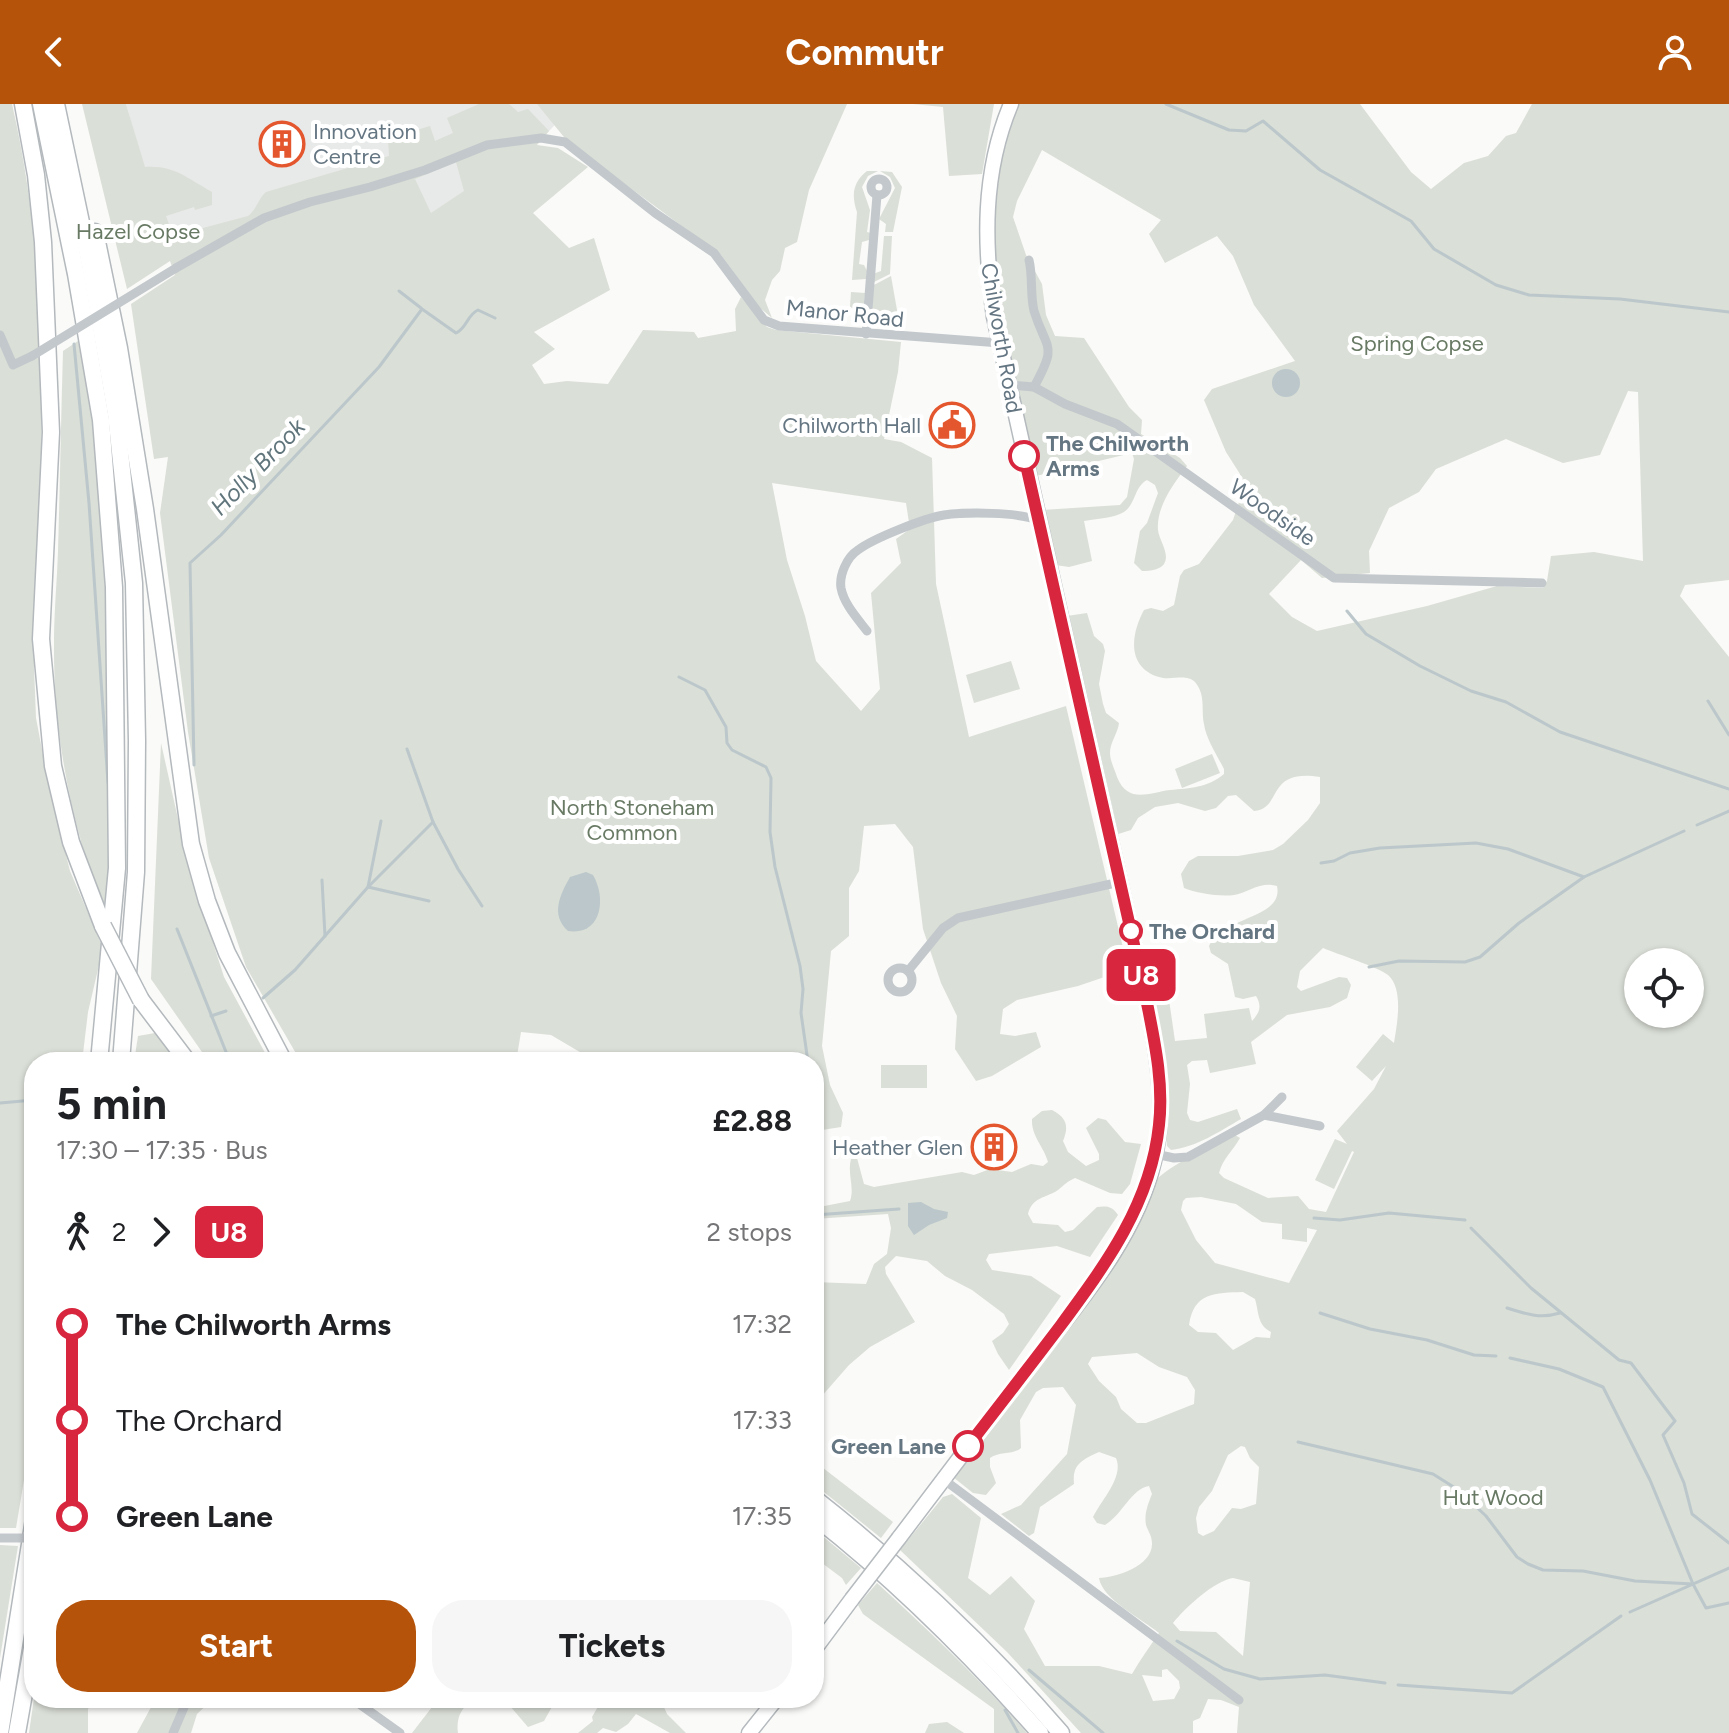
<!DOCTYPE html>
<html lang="en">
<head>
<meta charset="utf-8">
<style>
  body { margin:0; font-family:Figtree,sans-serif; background:#f6f6f6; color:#202124; height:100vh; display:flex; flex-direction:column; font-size:30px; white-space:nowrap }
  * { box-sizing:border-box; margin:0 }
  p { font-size:26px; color:#757577 }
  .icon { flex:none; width:44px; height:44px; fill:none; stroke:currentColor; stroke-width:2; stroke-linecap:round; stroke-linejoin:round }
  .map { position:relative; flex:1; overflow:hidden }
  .panel { position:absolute; left:24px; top:948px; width:800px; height:656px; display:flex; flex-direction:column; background:#fff; border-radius:32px; box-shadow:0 2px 6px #0004 }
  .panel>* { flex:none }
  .badge { padding:0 16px; border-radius:12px; font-size:28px; line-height:52px }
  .fabs { position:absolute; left:1624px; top:844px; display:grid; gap:16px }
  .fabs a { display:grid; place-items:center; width:80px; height:80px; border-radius:50%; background:#fff; box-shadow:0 2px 6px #0004; font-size:40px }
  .map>.badge { position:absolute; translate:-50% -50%; box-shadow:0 0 0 4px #fff }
  .legs { display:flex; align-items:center; gap:12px; height:88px; padding:0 32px; font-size:26px }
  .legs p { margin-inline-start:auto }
  .head { display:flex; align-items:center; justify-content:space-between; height:136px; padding:0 32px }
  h1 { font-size:44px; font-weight:700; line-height:60px }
  .cta { display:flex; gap:16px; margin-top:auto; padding:16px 32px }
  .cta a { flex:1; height:92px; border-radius:32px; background:#b45309; color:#fff; font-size:32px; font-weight:700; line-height:92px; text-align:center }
  .cta a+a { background:#f6f6f6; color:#202124 }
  ul { padding:0 32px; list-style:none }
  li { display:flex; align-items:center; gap:28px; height:96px; font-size:30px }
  li i { display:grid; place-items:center; width:12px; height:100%; margin:0 10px; background:currentColor }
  li i::after { content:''; width:20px; height:20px; margin:-10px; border:6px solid; border-radius:50%; background:#fff }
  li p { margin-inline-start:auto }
  li:first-child i { background:linear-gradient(#0000 50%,currentColor 0) }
  li:last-child i { background:linear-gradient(currentColor 50%,#0000 0) }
  header { display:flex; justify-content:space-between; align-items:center; height:104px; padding:0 32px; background:#b45309; color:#fff; font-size:36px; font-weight:700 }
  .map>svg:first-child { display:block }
  .built { fill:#e8e9e9 }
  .green { fill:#dadfd7; fill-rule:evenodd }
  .water { fill:#bbc7cb }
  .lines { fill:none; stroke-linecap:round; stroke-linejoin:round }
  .stream { stroke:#bbc7cb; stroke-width:3 }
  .primary-casing { stroke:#b5babe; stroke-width:17 }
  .highway-casing { stroke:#b4b9bd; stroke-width:19 }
  .street { stroke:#c3c8cc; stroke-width:9 }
  .primary { stroke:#fff; stroke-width:14 }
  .highway { stroke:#fff; stroke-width:16 }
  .primary-bridge-casing { stroke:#b5babe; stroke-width:17; stroke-linecap:butt }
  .highway-bridge-casing { stroke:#b4b9bd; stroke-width:19; stroke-linecap:butt }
  .street-bridge { stroke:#c3c8cc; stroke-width:9 }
  .primary-bridge { stroke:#fff; stroke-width:14 }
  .highway-bridge { stroke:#fff; stroke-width:16 }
  .line-1-casing { stroke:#fff; stroke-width:18 }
  .line-1 { stroke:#d7263d; stroke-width:12 }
  .stop-1-dot { fill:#fff; stroke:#d7263d; stroke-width:4 }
  .labels { text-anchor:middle; stroke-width:8; stroke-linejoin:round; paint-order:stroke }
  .poi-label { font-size:22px; fill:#657683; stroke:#fff; text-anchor:end }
  .park-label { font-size:22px; fill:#687a64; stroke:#fff }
  .street-label { font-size:22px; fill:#657683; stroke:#fff }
  .stop-label { font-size:22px; font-weight:bold; fill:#657683; stroke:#fff; text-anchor:start }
  .water-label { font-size:24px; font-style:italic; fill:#60757c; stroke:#fff }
</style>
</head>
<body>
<header><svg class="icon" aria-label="back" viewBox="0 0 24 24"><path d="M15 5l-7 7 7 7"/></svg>Commutr<svg class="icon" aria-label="person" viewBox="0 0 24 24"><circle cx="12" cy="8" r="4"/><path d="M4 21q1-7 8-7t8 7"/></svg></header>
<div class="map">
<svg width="1729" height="1629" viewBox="0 0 1729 1629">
  <rect width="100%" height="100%" fill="#fafaf8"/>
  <!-- built -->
  <path class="built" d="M126 0H575L526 51 462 78 465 87 431 110 421 90 175 172Z"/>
  <!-- green -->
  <g class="green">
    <path d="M0 0H12C55 187 41 373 34 563L36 614 49 683 70 767 103 844 88 908 82 958H34V1316L16 1424H0Z"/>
    <path d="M82 0H126L145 63C175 61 188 75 212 88V101L195 106 194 103 166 112 173 132 248 112C257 105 258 95 266 88L389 52 388 35 430 22 435 37 453 29 447 14 479 0H509L518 8 528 5 549 27 537 41 558 44 588 63 533 109 569 144 594 134 610 186 534 228 555 245 532 261 544 280 567 277 608 280 643 226 694 228 698 234 736 227 735 205 741 193 767 223 776 226 901 238 898 268 884 335 901 338 932 354 936 480 969 633 1066 602 1128 865 1078 882 1017 896 1003 905 1000 930 1015 932 1036 928 1041 943 992 972 976 977 955 945 957 912 941 879 923 825 913 743 895 720 864 722 859 767 849 784V832L831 847 822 942 830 981 843 1009 841 1023 816 1027 814 1059V958H591L590 954 551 931 521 928 516 958H301L246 863 209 754 188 628 160 409 168 353 154 355 131 200 175 171 170 157 127 185ZM456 58 464 87 431 109 415 75ZM772 379 906 399 910 425 896 435 901 459 871 489 880 585 861 607 816 557 805 512 787 456Z"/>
    <path d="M537 0H847L809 86 797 138 785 144 780 167 772 176 765 196 772 214 759 203 721 151 568 38Z"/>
    <path d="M913 0H994L982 70 949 72 943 3Z"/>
    <path d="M1016 0H1360L1411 68 1431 85 1464 59 1488 52 1506 32 1516 29 1532 0H1729V476L1685 481 1680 492 1729 553V1629H1237L1239 1603 1221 1596 1208 1595 1200 1614 1193 1617V1629H1081L1007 1548 900 1446 943 1393 952 1390 981 1414 968 1474 990 1491 1011 1472 1035 1497 1024 1525 1045 1562H1099L1132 1570C1140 1556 1150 1542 1159 1529 1142 1515 1102 1495 1099 1474 1117 1473 1153 1462 1152 1439 1152 1432 1148 1427 1146 1421 1144 1410 1148 1400 1152 1390L1149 1382C1131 1385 1123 1410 1105 1421L1097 1419 1093 1413C1102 1395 1124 1373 1116 1354L1099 1348C1082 1356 1072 1360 1074 1380L1040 1403 1034 1429 1029 1432 1001 1410 1021 1401 1067 1350 1076 1301 1063 1283 1043 1284 1036 1288 1020 1316 1021 1344C1013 1351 1000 1347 990 1354V1363L996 1379 986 1391 973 1389 953 1373 1128 1138C1133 1118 1143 1089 1157 1075 1176 1057 1212 1043 1235 1031L1240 1034C1233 1047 1223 1054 1219 1069L1224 1074 1268 1094 1298 1092 1309 1105 1326 1108 1354 1048 1352 1047 1334 1085 1315 1076 1335 1035 1347 1040 1337 1027 1374 985 1386 962 1372 977 1356 963 1383 930 1394 939C1397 920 1404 885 1388 871 1378 863 1337 850 1323 844L1300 867 1297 883 1301 887 1339 873 1347 874 1351 881 1347 894 1330 903 1287 911 1251 938 1256 960 1210 969 1207 956 1192 957 1187 961 1190 980 1187 1009 1190 1016 1198 1018 1237 1005 1241 1015C1220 1027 1197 1043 1171 1046L1167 1042 1147 885 1167 882 1175 937 1207 934 1204 910 1249 904 1252 917C1260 908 1262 902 1256 892L1243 895 1235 893 1228 860 1211 849 1209 842C1222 812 1284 815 1277 782 1261 777 1249 788 1234 791 1220 793 1196 789 1184 784L1181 770 1189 757 1198 752H1238L1273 746 1283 740 1308 716 1320 699V673C1265 664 1283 705 1254 707L1236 691 1228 692 1216 704 1205 707 1178 699 1155 703 1138 714 1131 726 1115 731 1067 512 1087 509 1094 532 1103 540 1105 547 1099 580 1103 600 1106 609 1119 619C1118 629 1110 638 1110 649 1110 657 1115 666 1117 673 1128 700 1148 689 1170 686 1190 684 1207 684 1224 670V665C1217 651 1206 635 1204 620 1201 605 1206 591 1195 578 1186 569 1171 577 1159 573 1126 563 1131 530 1144 506L1151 504 1163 507 1174 501 1180 472 1184 466 1199 460 1233 416 1241 392 1240 370 1226 348 1204 296 1212 285 1295 257 1254 201 1233 152 1217 132 1165 159 1149 130 1161 116 1042 46 1017 97 1013 113 1026 151 1042 180 1046 211 1055 232 1084 234 1129 303 1142 316 1141 330 1180 354 1187 362C1174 379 1156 403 1158 426 1159 436 1169 448 1165 458 1162 466 1150 467 1142 467L1134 459 1140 427 1147 419 1158 389 1155 381 1147 376C1134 383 1136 400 1124 408 1114 414 1096 415 1084 417L1092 457 1069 463 1055 461 1042 406 1120 401 1127 393 1134 355 1132 349 1036 372 1008 251 1013 248C995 191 989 132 997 72 1000 48 1010 23 1016 0ZM1628 287 1638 288 1643 457 1594 448 1551 452 1547 477 1543 484 1497 482 1427 502 1317 527 1292 513 1269 490 1301 456 1322 474 1370 469 1369 447 1389 404 1419 388 1436 365 1506 335 1563 359 1600 351ZM1638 858H1690V910H1638ZM1201 1093 1236 1100 1262 1118 1282 1120V1135L1307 1138V1124L1317 1126 1289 1179 1215 1159 1196 1136 1181 1106 1183 1097 1186 1094ZM1243 1188 1255 1195C1259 1208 1257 1221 1271 1228L1270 1234 1256 1233 1233 1246 1216 1229 1198 1228 1189 1221C1194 1188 1215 1189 1243 1188ZM1137 1249 1159 1263 1187 1273 1195 1286 1194 1300 1146 1319H1137L1121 1305 1116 1293 1099 1277 1088 1260 1092 1253ZM1241 1342 1245 1343 1250 1354 1259 1363 1256 1400 1241 1405 1232 1404 1214 1427 1203 1432 1198 1429 1196 1414 1199 1403 1212 1387 1228 1351ZM1233 1474 1250 1478 1243 1552 1216 1528 1180 1527 1173 1519C1185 1504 1214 1477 1233 1474ZM1167 1565 1179 1577 1180 1584 1174 1595 1153 1597 1142 1571 1162 1573V1566Z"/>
    <path d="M867 67H878L868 72 862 83 870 106 867 128 871 129 869 136 862 138 859 160 864 161 867 167 866 175 852 176 857 108C851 91 853 78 867 67Z"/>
    <path d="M880 67 892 68 902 83 893 128H885L886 120 879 115 895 84 890 73Z"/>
    <path d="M884 132H892L890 170 874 178 873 170 881 167Z"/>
    <path d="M891 172 900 223 879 222 871 216 872 182Z"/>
    <path d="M851 188 865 189 863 212 850 203Z"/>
    <path d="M78 237 94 318 110 556 113 721 107 812C72 728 53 630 54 539 54 508 57 478 58 447 60 380 61 314 63 247Z"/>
    <path d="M1011 557 1020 585 974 599 966 571Z"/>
    <path d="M161 639 189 764 224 873 270 958H209L151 875Z"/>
    <path d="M1212 650 1220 669 1182 684 1175 665Z"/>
    <path d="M155 929 177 958H134L138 932Z"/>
    <rect x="881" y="961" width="46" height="23"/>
    <path d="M1052 1006C1067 1014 1069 1022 1063 1037L1068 1048 1086 1062 1099 1056V1050L1086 1024 1098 1014 1106 1016 1125 1038 1141 1040 1130 1080 1122 1090 1110 1089 1075 1074C1068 1077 1064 1081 1058 1086 1046 1094 1032 1093 1028 1110L1033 1119 1058 1121 1065 1128 1073 1126 1097 1103C1107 1102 1112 1102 1118 1111L1090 1153 1057 1142 989 1150 986 1156 992 1166 1031 1172 1061 1192 1009 1266 998 1250 992 1237 1003 1229 1009 1220 1004 1210 972 1186 945 1172 927 1157 896 1152 885 1163 886 1170 915 1218 870 1243 849 1261 814 1301V1178L866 1180 874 1160 887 1150 891 1124 888 1110 814 1115V1104L850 1097C855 1084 847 1070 851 1055L857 1054 864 1080 874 1083 962 1068 974 1071 990 1065 1012 1068 1031 1060 1043 1062 1048 1058C1044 1043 1031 1032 1032 1015L1042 1007Z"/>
    <path d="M814 1357 893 1418 881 1434 814 1380Z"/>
    <path d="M814 1425 861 1464 846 1481 842 1474 814 1453Z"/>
    <path d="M0 1441 18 1442 0 1554Z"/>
    <path d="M877 1479C929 1527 980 1575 1027 1629H994V1605L863 1510 858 1501Z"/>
    <path d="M34 1594H95L88 1605V1629H29Z"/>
    <path d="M156 1594H214L197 1610 191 1629H137Z"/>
    <path d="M439 1594H477C462 1602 456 1612 458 1629H412Z"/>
    <path d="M503 1594H557L544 1617 528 1623Z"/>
    <path d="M603 1594H660L667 1610 686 1629H670L636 1610 628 1620 616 1628 603 1624 597 1629H578L593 1617 592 1613Z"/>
    <path d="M947 1618 964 1629H925L929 1620Z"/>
  </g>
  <!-- water -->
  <g class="water">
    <circle cx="1286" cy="279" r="14"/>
    <path d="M586 768 593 771C607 795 601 832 568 827 550 811 560 791 570 773Z"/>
    <path d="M921 1098 934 1105 948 1108 947 1114 929 1121 914 1131 908 1122V1099Z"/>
  </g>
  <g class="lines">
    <!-- stream -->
    <g class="stream">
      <path d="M1166 0 1229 26 1246 27 1263 17 1320 66 1411 117 1434 145 1496 181 1529 191 1620 195 1729 208"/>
      <path d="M399 187 421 204"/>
      <path d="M74 240 89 399 108 679"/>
      <path d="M1347 507 1366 530 1420 562 1471 587 1506 598 1560 628 1729 685"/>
      <path d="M679 573 705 586 726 623 727 639 732 646 766 663 771 674 770 728 775 763 800 862 803 885 801 909 808 958"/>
      <path d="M1708 597 1729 631"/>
      <path d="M407 645 433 718 458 765 482 802"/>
      <path d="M194 661 190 459 221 431 379 263 422 205 456 229C467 224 467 211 478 206L495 214"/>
      <path d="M381 717 368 783 429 797"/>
      <path d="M1697 721 1729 707"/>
      <path d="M1321 759 1334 757 1350 749 1380 744 1476 739 1508 745 1584 773"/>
      <path d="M322 776 325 832"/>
      <path d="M177 825 230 958"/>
      <path d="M1369 863 1399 857 1465 858 1480 853 1519 819 1584 773 1684 727"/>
      <path d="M263 894 295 866 368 783 433 718"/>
      <path d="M211 912 226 907"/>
      <path d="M0 999 34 996"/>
      <path d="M814 1111 899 1105"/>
      <path d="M1314 1114 1340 1116 1389 1109 1465 1116"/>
      <path d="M1471 1124 1531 1184 1619 1256 1631 1259 1675 1317 1663 1331 1684 1379 1692 1410 1729 1439"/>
      <path d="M1507 1204C1526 1210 1540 1215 1560 1209"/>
      <path d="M1320 1209 1370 1225 1427 1236 1474 1251 1496 1252"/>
      <path d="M1510 1254 1559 1265 1603 1283 1650 1376 1693 1480 1706 1504 1729 1499"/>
      <path d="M1298 1338 1433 1370 1460 1387"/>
      <path d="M1470 1397 1486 1412 1517 1453 1528 1460 1543 1466 1583 1467 1635 1477 1693 1480"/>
      <path d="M1630 1508 1729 1464"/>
      <path d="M1177 1537 1224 1565 1260 1575 1325 1571 1385 1579"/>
      <path d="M1029 1566 1103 1629"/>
      <path d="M1398 1581 1512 1589 1621 1512"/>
      <path d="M1005 1606 1018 1629"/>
    </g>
    <!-- primary casing -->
    <g class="primary-casing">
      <g id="primary">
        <path d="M899 1434C942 1377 985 1320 1028 1264 1076 1202 1136 1135 1154 1057 1167 1002 1157 948 1146 894L994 213C984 140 982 69 1011 0"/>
        <path d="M814 1546 852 1495"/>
        <path d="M749 1629 777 1594"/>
      </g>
    </g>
    <!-- highway casing -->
    <g class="highway-casing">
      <g id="highway">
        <path d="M23 0 36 71 43 138 51 328 41 535 53 662 71 738 103 822"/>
        <path d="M41 0 76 170 101 316 114 483 117 764 99 958"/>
        <path d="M56 0 90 161 116 310 134 479 137 637 136 768 121 958"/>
        <path d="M95 128 119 244 145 405 191 740 207 797 227 849 284 958"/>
        <path d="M141 896 188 958"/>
        <path d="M814 1394C903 1464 987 1543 1061 1629"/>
        <path d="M814 1412C896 1476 971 1551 1040 1629"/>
        <path d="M0 1629 34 1415"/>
        <path d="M17 1629 34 1533"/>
      </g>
    </g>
    <!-- street -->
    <g class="street">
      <circle cx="879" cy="83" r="8"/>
      <path d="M1029 156C1033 172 1030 191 1034 207 1047 248 1058 239 1034 283"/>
      <path d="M176 164 264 114 310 98 370 83 425 66 487 41 541 34 565 38 655 109 714 149 764 216 779 222 1000 239"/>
      <path d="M866 230 877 91"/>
      <path d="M0 231 13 261 32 252"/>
      <path d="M1009 281 1034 283 1065 300 1117 320 1334 474 1542 479"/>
      <path d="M867 527C857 514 844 500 841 484 839 471 847 453 858 446 874 434 925 414 944 411 967 408 1017 408 1038 416"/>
      <circle cx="900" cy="876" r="12"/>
      <path d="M908 867 943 824 958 814 1120 778"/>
      <path d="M1264 1011 1320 1022"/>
      <path d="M1155 1050 1174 1054 1188 1053 1264 1011 1282 993"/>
      <path d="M943 1375 1239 1596"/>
      <path d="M351 1594 400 1629"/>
      <path d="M756 1594 770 1604"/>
      <path d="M173 1629 188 1594"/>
    </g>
    <!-- primary -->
    <use href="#primary" class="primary"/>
    <!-- highway -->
    <use href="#highway" class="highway"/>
    <!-- primary-bridge casing -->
    <g class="primary-bridge-casing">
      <path id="primary-bridge" d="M852 1495 899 1434"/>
    </g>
    <!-- highway-bridge casing -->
    <g class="highway-bridge-casing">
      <path id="highway-bridge" d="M103 822 141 896"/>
    </g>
    <!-- street-bridge -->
    <g class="street-bridge">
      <path d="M32 252 176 164"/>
      <path d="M0 1434H34"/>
    </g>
    <!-- primary-bridge -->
    <use href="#primary-bridge" class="primary-bridge"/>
    <!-- highway-bridge -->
    <use href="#highway-bridge" class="highway-bridge"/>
  </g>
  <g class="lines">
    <!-- line-1 casing -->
    <g class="line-1-casing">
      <path id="line-1" d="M968 1342C999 1302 1030 1262 1061 1221 1106 1160 1151 1099 1159 1021 1164 978 1154 935 1146 894L1024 352"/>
    </g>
    <!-- line-1 -->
    <use href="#line-1" class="line-1"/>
  </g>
  <!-- icons -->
  <defs>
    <g id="building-ring" transform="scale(2.3)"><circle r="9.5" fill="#fff" stroke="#e4572e" stroke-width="1.5"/><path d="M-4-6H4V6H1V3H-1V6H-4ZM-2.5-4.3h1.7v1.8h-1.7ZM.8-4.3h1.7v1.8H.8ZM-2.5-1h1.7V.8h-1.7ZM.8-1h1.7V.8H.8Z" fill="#e4572e"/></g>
    <g id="civic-ring" transform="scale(2.3)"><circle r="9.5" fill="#fff" stroke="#e4572e" stroke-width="1.5"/><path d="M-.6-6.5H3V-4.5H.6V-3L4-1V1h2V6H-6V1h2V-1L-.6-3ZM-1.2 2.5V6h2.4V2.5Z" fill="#e4572e"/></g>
  </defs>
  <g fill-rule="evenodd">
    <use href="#building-ring" x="282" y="40"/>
    <use href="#civic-ring" x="952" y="321"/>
    <use href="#building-ring" x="994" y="1043"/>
  </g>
  <!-- markers -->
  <g class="stop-1-dot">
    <circle cx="1024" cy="352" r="14"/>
    <circle cx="1131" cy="827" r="10"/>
    <circle cx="968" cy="1342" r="14"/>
  </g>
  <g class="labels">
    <!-- poi labels -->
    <g class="poi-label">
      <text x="313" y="35" text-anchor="start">Innovation<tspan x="313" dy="25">Centre</tspan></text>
      <text x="921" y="329">Chilworth Hall</text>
      <text x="963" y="1051">Heather Glen</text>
    </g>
    <!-- park labels -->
    <g class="park-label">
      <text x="138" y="135">Hazel Copse</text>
      <text x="1417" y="247">Spring Copse</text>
      <text x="632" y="711">North Stoneham<tspan x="632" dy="25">Common</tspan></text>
      <text x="1493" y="1401">Hut Wood</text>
    </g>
    <!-- street labels -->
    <g class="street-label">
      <text transform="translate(845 209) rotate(6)" y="8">Manor Road</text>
      <text transform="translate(1002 234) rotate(80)" y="8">Chilworth Road</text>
      <text transform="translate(1273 408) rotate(35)" y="8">Woodside</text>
    </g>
    <!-- stop labels -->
    <g class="stop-label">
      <text x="1046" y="347">The Chilworth<tspan x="1046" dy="25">Arms</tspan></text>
      <text x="1149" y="835">The Orchard</text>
      <text x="946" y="1350" text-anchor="end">Green Lane</text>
    </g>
    <!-- water labels -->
    <g class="water-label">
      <text transform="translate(258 363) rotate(-46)" y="8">Holly Brook</text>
    </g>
  </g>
</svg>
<div class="fabs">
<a><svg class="icon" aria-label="locate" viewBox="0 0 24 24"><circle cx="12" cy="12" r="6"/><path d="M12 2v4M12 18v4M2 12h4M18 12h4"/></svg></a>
</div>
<b class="badge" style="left:1141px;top:871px;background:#d7263d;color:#fff">U8</b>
<section class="panel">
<div class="head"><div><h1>5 min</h1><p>17:30 – 17:35 · Bus</p></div><b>£2.88</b></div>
<div class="legs"><svg class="icon" aria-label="walk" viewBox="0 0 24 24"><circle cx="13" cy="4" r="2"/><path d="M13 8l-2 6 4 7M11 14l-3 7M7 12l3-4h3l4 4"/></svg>2<svg class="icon" aria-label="forward" viewBox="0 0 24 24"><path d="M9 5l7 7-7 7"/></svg><b class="badge" style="background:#d7263d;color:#fff">U8</b><p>2 stops</p></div>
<ul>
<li><i style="color:#d7263d"></i><b>The Chilworth Arms</b><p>17:32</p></li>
<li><i style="color:#d7263d"></i><span>The Orchard</span><p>17:33</p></li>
<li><i style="color:#d7263d"></i><b>Green Lane</b><p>17:35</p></li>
</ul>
<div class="cta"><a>Start</a><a>Tickets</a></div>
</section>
</div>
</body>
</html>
